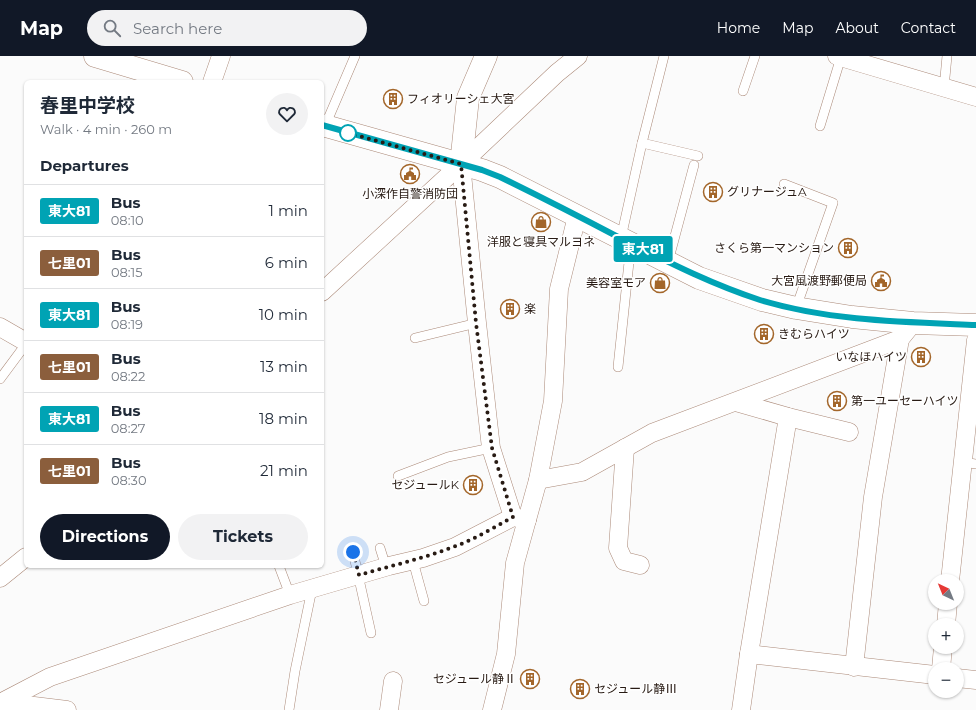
<!DOCTYPE html>
<html lang="en">
<head>
<meta charset="utf-8">
<style>
  body { margin:0; font-family:Montserrat,"Noto Sans JP",sans-serif; background:#f2f2f3; color:#1f2937; height:100vh; display:flex; flex-direction:column; font-size:15px; white-space:nowrap }
  * { box-sizing:border-box; margin:0 }
  p { font-size:13px; color:#747a83 }
  .icon { flex:none; width:22px; height:22px; fill:none; stroke:currentColor; stroke-width:2; stroke-linecap:round; stroke-linejoin:round }
  .map { position:relative; flex:1; overflow:hidden }
  .drawer { position:absolute; left:24px; top:24px; width:300px; height:488px; display:flex; flex-direction:column; background:#fff; border-radius:6px; box-shadow:0 1px 3px #0004 }
  .drawer>* { flex:none }
  .badge { padding:0 8px; border-radius:3px; font-size:14px; line-height:26px }
  .needle { width:26px; rotate:317deg }
  .buttons { position:absolute; left:928px; top:518px; display:grid; gap:8px }
  .buttons a { display:grid; place-items:center; width:36px; height:36px; border-radius:50%; background:#fff; box-shadow:0 1px 3px #0004; font-size:20px }
  .you { position:absolute; width:20px; height:20px; margin:-10px; border:3px solid #fff; border-radius:50%; background:#1a73e8; box-shadow:0 0 0 6px #1a73e833 }
  .map>.badge { position:absolute; translate:-50% -50%; box-shadow:0 0 0 2px #fff }
  h2 { padding:0 16px; font-size:15px; line-height:36px }
  .round { display:grid; place-items:center; flex:none; width:42px; height:42px; border-radius:21px; background:#f2f2f3 }
  .headline { display:flex; align-items:center; justify-content:space-between; height:68px; padding:0 16px }
  h1 { font-size:19px; font-weight:700; line-height:30px }
  .action { display:flex; gap:8px; margin-top:auto; padding:8px 16px }
  .action a { flex:1; height:46px; border-radius:24px; background:#111827; color:#fff; font-size:16px; font-weight:700; line-height:46px; text-align:center }
  .action a+a { background:#f2f2f3; color:#1f2937 }
  ul { padding:0; list-style:none }
  li { display:flex; align-items:center; gap:12px; height:52px; padding:0 16px; border-top:1px solid #e0e1e3 }
  li div { flex:1 }
  li b { display:block; font-size:15px }
  li em { font-style:normal }
  li .badge { min-width:44px; font-weight:700; text-align:center }
  header { display:flex; align-items:center; gap:24px; box-sizing:border-box; height:56px; padding:0 20px; background:#111827; color:#fff }
  header strong { font-size:19px }
  nav { display:flex; gap:22px; margin-inline-start:auto; font-size:14px }
  .search { width:280px; height:36px; background:#f2f2f3; display:flex; align-items:center; gap:10px; box-sizing:border-box; padding:0 14px; border-radius:22px; color:#747a83; font-size:15px }
  .map>svg:first-child { display:block }
  .lines { fill:none; stroke-linecap:round; stroke-linejoin:round }
  .service-casing { stroke:#ab8978; stroke-width:10 }
  .minor-casing { stroke:#ab8978; stroke-width:19 }
  .tertiary-casing { stroke:#ab8978; stroke-width:23 }
  .secondary-casing { stroke:#ab8978; stroke-width:23 }
  .service { stroke:#fff; stroke-width:9 }
  .minor { stroke:#fff; stroke-width:18 }
  .tertiary { stroke:#fff; stroke-width:22 }
  .secondary { stroke:#fff; stroke-width:22 }
  .line-casing { stroke:#fff; stroke-width:9 }
  .line { stroke:#00a3b4; stroke-width:6 }
  .walk { stroke:#281b14; stroke-width:4; stroke-dasharray:0 7.2 }
  .stop-dot { fill:#fff; stroke:#00a3b4; stroke-width:2 }
  .labels { text-anchor:middle; stroke-width:3; stroke-linejoin:round; paint-order:stroke }
  .poi-label { font-size:12px; fill:#281b14; stroke:#fff; text-anchor:start }
</style>
</head>
<body>
<header>
<strong>Map</strong>
<div class="search"><svg class="icon" aria-label="search" viewBox="0 0 24 24"><circle cx="10" cy="10" r="6"/><path d="M15 15l6 6"/></svg>Search here</div>
<nav><a>Home</a><a>Map</a><a>About</a><a>Contact</a></nav>
</header>
<div class="map">
<svg width="976" height="654" viewBox="0 0 976 654">
  <rect width="100%" height="100%" fill="#fbfbfb"/>
  <g class="lines">
    <!-- service casing -->
    <g class="service-casing">
      <g id="service">
        <path d="M664 0 642 87 698 100"/>
        <path d="M944 32 947 0"/>
        <path d="M743 35 755 0"/>
        <path d="M325 70 355 0"/>
        <path d="M820 70 841 1"/>
        <path d="M784 128 833 147 796 252"/>
        <path d="M621 182 642 87"/>
        <path d="M668 206 694 109"/>
        <path d="M415 282 477 267"/>
        <path d="M618 311 631 187"/>
        <path d="M0 323 26 288"/>
        <path d="M963 406 976 408"/>
        <path d="M398 420 448 401 491 392"/>
        <path d="M380 492 386 511"/>
        <path d="M353 496 371 577"/>
        <path d="M413 505 424 545"/>
        <path d="M279 510 290 539"/>
        <path d="M289 654 295 615 312 533"/>
      </g>
    </g>
    <!-- minor casing -->
    <g class="minor-casing">
      <g id="minor">
        <path d="M837 0 976 41"/>
        <path d="M212 26 221 0"/>
        <path d="M461 108 477 267 491 392 513 461"/>
        <path d="M322 236 461 108 557 17 578 0"/>
        <path d="M0 271 26 286"/>
        <path d="M736 346 788 361 849 376"/>
        <path d="M625 392 618 492 624 505 640 509"/>
        <path d="M538 424 582 416 652 377 900 283 913 267"/>
        <path d="M0 522 26 501"/>
        <path d="M950 525 976 284"/>
        <path d="M946 569 948 547"/>
        <path d="M749 598 935 619"/>
        <path d="M854 611 873 441 900 283"/>
        <path d="M941 613 943 591"/>
        <path d="M957 622 976 624"/>
        <path d="M1 646 67 654"/>
        <path d="M2 646 50 621 290 539 389 510 423 502 455 491 513 461 527 464"/>
        <path d="M389 654 393 625"/>
        <path d="M492 654 506 598 515 507 538 424 553 345 559 233 577 160"/>
        <path d="M741 654 749 598 788 361"/>
      </g>
    </g>
    <!-- tertiary casing -->
    <g class="tertiary-casing">
      <path id="tertiary" d="M461 108 468 42 486 0"/>
    </g>
    <!-- secondary casing -->
    <g class="secondary-casing">
      <g id="secondary">
        <path d="M95 0 182 26"/>
        <path d="M322 69 482 114 500 121 699 222 762 244 796 252 852 261 913 267 976 269"/>
      </g>
    </g>
    <!-- service -->
    <use href="#service" class="service"/>
    <!-- minor -->
    <use href="#minor" class="minor"/>
    <!-- tertiary -->
    <use href="#tertiary" class="tertiary"/>
    <!-- secondary -->
    <use href="#secondary" class="secondary"/>
  </g>
  <g class="lines">
    <!-- line casing -->
    <g class="line-casing">
      <path id="line" d="M322 69 482 114 500 121C541 141 582 162 622 183 668 206 711 228 760 244 829 265 904 266 976 269"/>
    </g>
    <!-- line -->
    <use href="#line" class="line"/>
    <!-- walk -->
    <path class="walk" d="M348 77 461 108 476 267 492 392 513 461C494 471 474 484 453 491 422 503 390 510 359 519L353 496"/>
  </g>
  <!-- icons -->
  <defs>
    <g id="building-ring" transform="scale(1)"><circle r="9.5" fill="#fff" stroke="#a3662a" stroke-width="1.5"/><path d="M-4-6H4V6H1V3H-1V6H-4ZM-2.5-4.3h1.7v1.8h-1.7ZM.8-4.3h1.7v1.8H.8ZM-2.5-1h1.7V.8h-1.7ZM.8-1h1.7V.8H.8Z" fill="#a3662a"/></g>
    <g id="civic-ring" transform="scale(1)"><circle r="9.5" fill="#fff" stroke="#a3662a" stroke-width="1.5"/><path d="M-.6-6.5H3V-4.5H.6V-3L4-1V1h2V6H-6V1h2V-1L-.6-3ZM-1.2 2.5V6h2.4V2.5Z" fill="#a3662a"/></g>
    <g id="shop-ring" transform="scale(1)"><circle r="9.5" fill="#fff" stroke="#a3662a" stroke-width="1.5"/><path d="M-5-2.5h2.3a2.7 3.5 0 0 1 5.4 0H5L5.5 6h-11ZM-1.5-2.5h3a1.5 2.3 0 0 0-3 0Z" fill="#a3662a"/></g>
  </defs>
  <g fill-rule="evenodd">
    <use href="#building-ring" x="393" y="43"/>
    <use href="#civic-ring" x="410" y="118"/>
    <use href="#building-ring" x="713" y="136"/>
    <use href="#shop-ring" x="541" y="166"/>
    <use href="#building-ring" x="848" y="192"/>
    <use href="#civic-ring" x="881" y="225"/>
    <use href="#shop-ring" x="660" y="227"/>
    <use href="#building-ring" x="510" y="253"/>
    <use href="#building-ring" x="764" y="278"/>
    <use href="#building-ring" x="921" y="301"/>
    <use href="#building-ring" x="837" y="345"/>
    <use href="#building-ring" x="473" y="429"/>
    <use href="#building-ring" x="530" y="623"/>
    <use href="#building-ring" x="580" y="633"/>
  </g>
  <!-- markers -->
  <circle class="stop-dot" cx="348" cy="77" r="8"/>
  <g class="labels">
    <!-- poi labels -->
    <g class="poi-label">
      <text x="407" y="47">フィオリーシェ大宮</text>
      <text x="727" y="140">グリナージュA</text>
      <text x="410" y="142" text-anchor="middle">小深作自警消防団</text>
      <text x="541" y="190" text-anchor="middle">洋服と寝具マルヨネ</text>
      <text x="834" y="196" text-anchor="end">さくら第一マンション</text>
      <text x="867" y="229" text-anchor="end">大宮風渡野郵便局</text>
      <text x="646" y="231" text-anchor="end">美容室モア</text>
      <text x="524" y="257">楽</text>
      <text x="778" y="282">きむらハイツ</text>
      <text x="907" y="305" text-anchor="end">いなほハイツ</text>
      <text x="851" y="349">第一ユーセーハイツ</text>
      <text x="459" y="433" text-anchor="end">セジュールK</text>
      <text x="516" y="627" text-anchor="end">セジュール静Ⅱ</text>
      <text x="594" y="637">セジュール静Ⅲ</text>
    </g>
  </g>
</svg>
<div class="buttons">
<a><svg class="needle" viewBox="-14 -14 28 28"><path d="M0-13l5 13h-10z" fill="#e53935"/><path d="M0 13l5-13h-10z" fill="#747a83"/></svg></a>
<a>+</a>
<a>−</a>
</div>
<div class="you" style="left:353px;top:496px"></div>
<b class="badge" style="left:643px;top:193px;background:#00a3b4;color:#fff">東大81</b>
<section class="drawer">
<div class="headline"><div><h1>春里中学校</h1><p>Walk · 4 min · 260 m</p></div><a class="round"><svg class="icon" aria-label="heart" viewBox="0 0 24 24"><path d="M12 20l-8-8c-3-5 5-10 8-4 3-6 11-1 8 4z"/></svg></a></div>
<h2>Departures</h2>
<ul>
<li><span class="badge" style="background:#00a3b4;color:#fff">東大81</span><div><b>Bus</b><p>08:10</p></div><em>1 min</em></li>
<li><span class="badge" style="background:#8b5e3c;color:#fff">七里01</span><div><b>Bus</b><p>08:15</p></div><em>6 min</em></li>
<li><span class="badge" style="background:#00a3b4;color:#fff">東大81</span><div><b>Bus</b><p>08:19</p></div><em>10 min</em></li>
<li><span class="badge" style="background:#8b5e3c;color:#fff">七里01</span><div><b>Bus</b><p>08:22</p></div><em>13 min</em></li>
<li><span class="badge" style="background:#00a3b4;color:#fff">東大81</span><div><b>Bus</b><p>08:27</p></div><em>18 min</em></li>
<li><span class="badge" style="background:#8b5e3c;color:#fff">七里01</span><div><b>Bus</b><p>08:30</p></div><em>21 min</em></li>
</ul>
<div class="action"><a>Directions</a><a>Tickets</a></div>
</section>
</div>
</body>
</html>
